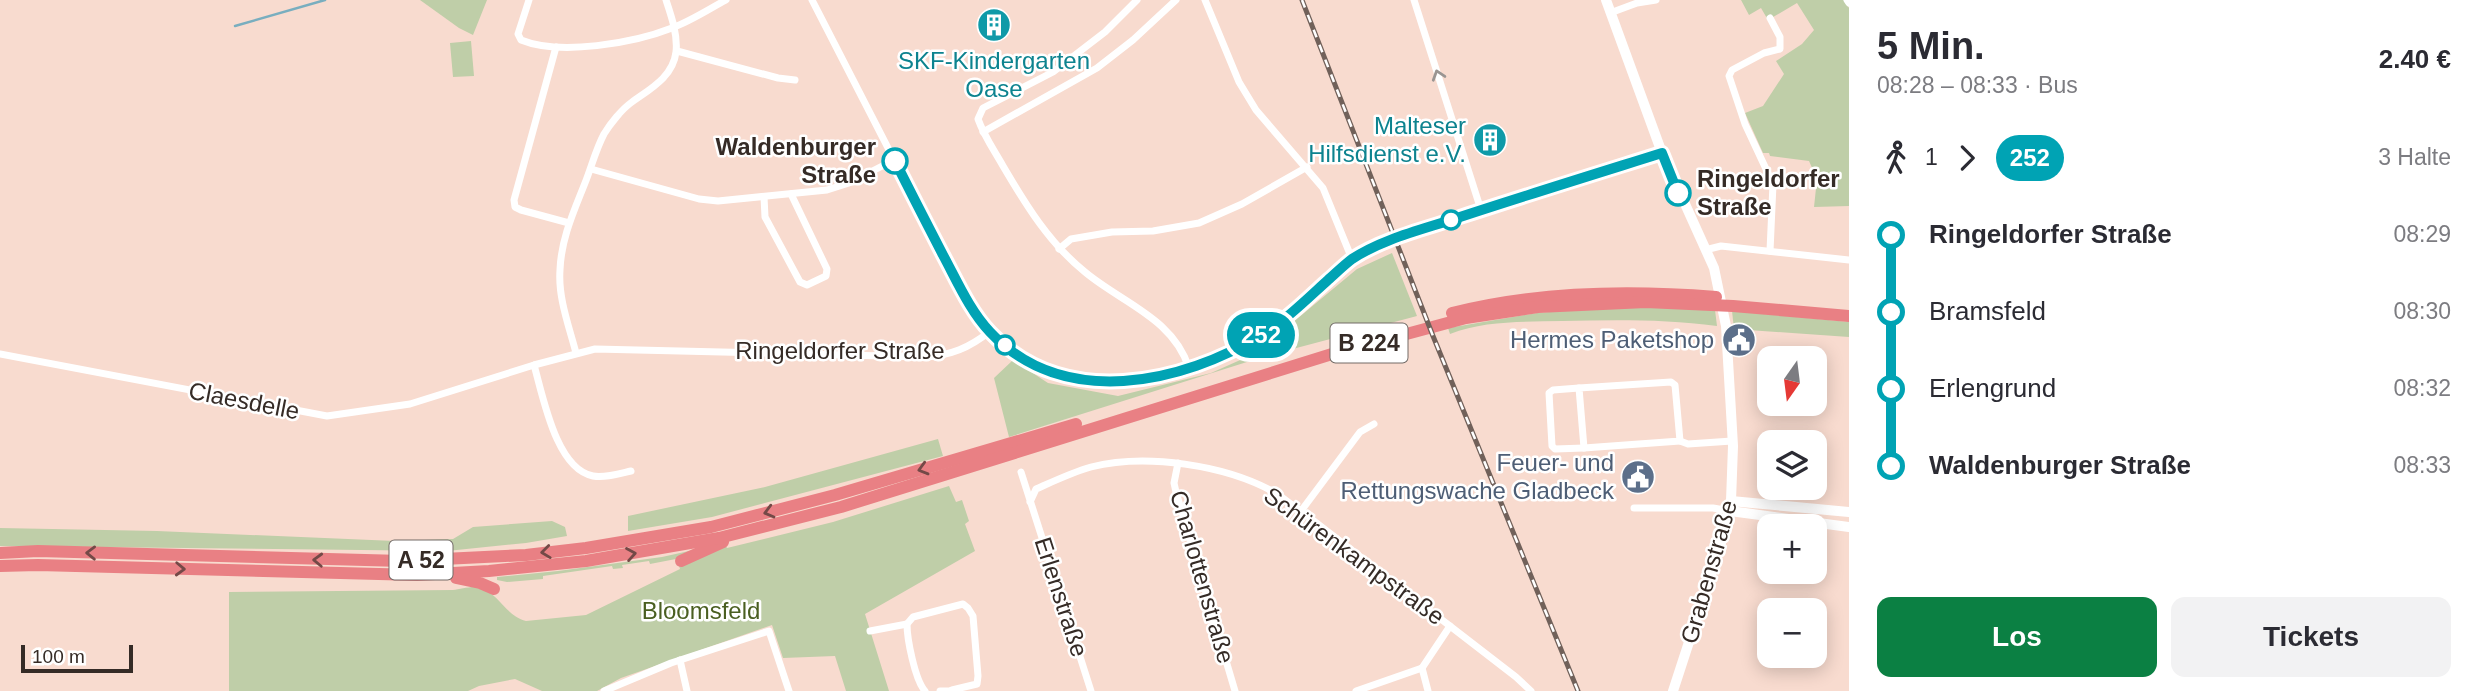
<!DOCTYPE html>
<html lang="de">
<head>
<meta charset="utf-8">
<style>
  body { margin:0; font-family:Helvetica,sans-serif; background:#f2f2f3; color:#2b2b33; height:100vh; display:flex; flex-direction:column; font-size:26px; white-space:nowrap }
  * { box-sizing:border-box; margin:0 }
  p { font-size:23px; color:#7c7c81 }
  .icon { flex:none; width:38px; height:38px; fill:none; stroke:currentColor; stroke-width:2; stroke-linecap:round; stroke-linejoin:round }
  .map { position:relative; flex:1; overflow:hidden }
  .drawer { display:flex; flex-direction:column; background:#fff; width:630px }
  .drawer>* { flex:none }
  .badge { padding:0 14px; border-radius:23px; font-size:24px; line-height:46px }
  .needle { width:46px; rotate:194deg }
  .tools { position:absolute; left:1757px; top:346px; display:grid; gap:14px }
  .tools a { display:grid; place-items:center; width:70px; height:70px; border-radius:14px; background:#fff; box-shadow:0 4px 18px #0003; font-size:35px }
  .scale { position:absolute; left:21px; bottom:18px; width:112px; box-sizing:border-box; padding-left:7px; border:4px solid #352b26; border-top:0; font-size:19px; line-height:24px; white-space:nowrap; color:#352b26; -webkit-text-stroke:5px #fff; paint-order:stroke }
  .map>.badge { position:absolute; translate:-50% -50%; box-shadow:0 0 0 4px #fff }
  .legs { display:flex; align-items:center; gap:10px; height:77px; padding:0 28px; font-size:23px }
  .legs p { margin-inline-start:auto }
  .head { display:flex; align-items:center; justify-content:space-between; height:119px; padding:0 28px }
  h1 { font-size:38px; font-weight:700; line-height:52px }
  .cta { display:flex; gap:14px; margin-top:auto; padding:14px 28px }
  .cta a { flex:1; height:80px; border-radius:14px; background:#0b8043; color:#fff; font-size:28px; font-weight:700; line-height:80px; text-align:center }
  .cta a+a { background:#f2f2f3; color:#2b2b33 }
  ul { padding:0 28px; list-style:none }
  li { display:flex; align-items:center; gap:24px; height:77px; font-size:26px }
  li i { display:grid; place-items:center; width:10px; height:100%; margin:0 9px; background:currentColor }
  li i::after { content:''; width:18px; height:18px; margin:-9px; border:5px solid; border-radius:50%; background:#fff }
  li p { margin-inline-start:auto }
  li:first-child i { background:linear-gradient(#0000 50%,currentColor 0) }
  li:last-child i { background:linear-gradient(currentColor 50%,#0000 0) }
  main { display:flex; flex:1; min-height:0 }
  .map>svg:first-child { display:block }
  .green { fill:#bfcea8 }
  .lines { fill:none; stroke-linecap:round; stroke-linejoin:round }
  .stream { stroke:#79aebf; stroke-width:2.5 }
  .street { stroke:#fff; stroke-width:7 }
  .secondary { stroke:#fff; stroke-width:10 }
  .highway { stroke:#e98084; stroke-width:12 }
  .rail-casing { stroke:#71615a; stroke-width:5 }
  .rail { stroke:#fff; stroke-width:2.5; stroke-dasharray:8; stroke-linecap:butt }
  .oneway { stroke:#9a9592 }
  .oneway2 { stroke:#744947 }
  .line-1-casing { stroke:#fff; stroke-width:16 }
  .line-1 { stroke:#00a3b4; stroke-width:10 }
  .stop-1-dot { fill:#fff; stroke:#00a3b4; stroke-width:3.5 }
  .labels { text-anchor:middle; stroke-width:5; stroke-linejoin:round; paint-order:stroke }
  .shield { fill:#fff; stroke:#726b67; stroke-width:2 }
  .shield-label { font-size:23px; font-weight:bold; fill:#352b26 }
  .culture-label { font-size:24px; fill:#0d838f; stroke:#fff }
  .stop-label { font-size:24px; font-weight:bold; fill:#352b26; stroke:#fff; text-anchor:end }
  .service-label { font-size:24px; fill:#4e5e75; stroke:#fff; text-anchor:end }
  .street-label { font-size:24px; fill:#352b26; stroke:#fff }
  .park-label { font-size:24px; fill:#4a5f21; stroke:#fff }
</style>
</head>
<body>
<main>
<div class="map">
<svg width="1849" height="691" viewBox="0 0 1849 691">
  <rect width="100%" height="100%" fill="#f8dbcf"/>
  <!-- green -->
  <g class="green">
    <path d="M420 0H487L473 35 459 28Z"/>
    <path d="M1741 0H1844L1849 8V206L1814 207 1817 179 1809 161 1770 156 1769 153H1763L1745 113 1763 106 1784 74 1776 61 1802 44 1814 30 1797 3 1768 20 1761 8 1749 15Z"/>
    <path d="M471 41 474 76 453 77 450 43Z"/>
    <path d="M1392 253 1417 316 1266 356 1009 437 994 378 1013 360 1048 383 1118 396 1211 373 1256 353 1357 269Z"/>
    <path d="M1624 306 1715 310 1717 326C1665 319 1614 320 1562 321 1525 322 1485 320 1450 334L1448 328 1537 313Z"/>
    <path d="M1732 311 1849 322V337L1734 329Z"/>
    <path d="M938 439 943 456 712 517 628 531V516L765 487Z"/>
    <path d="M949 486 956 502 962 500 969 521 965 524 975 551 865 614 889 691H846L835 656 783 658 772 625 621 678 597 691H542L515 679 479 686 468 691H229V592L453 590C461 589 473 585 481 588 499 594 506 616 526 621L586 615 680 569 679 566 725 544 727 548 833 522Z"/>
    <path d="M552 521 565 527 567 536 526 543 447 551 0 546V528L157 531 395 541 453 539 473 527Z"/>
    <path d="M689 551 690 553 681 558 650 564 649 561 622 565 623 568 613 569 612 566 543 576V579L507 582 497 580V577L558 571 662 557Z"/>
  </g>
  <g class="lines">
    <!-- stream -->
    <path class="stream" d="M235 26 325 0"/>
    <!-- street -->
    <g class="street">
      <path d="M529 0 518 34 521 40C560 56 634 43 672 28 691 21 709 9 726 0"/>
      <path d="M812 0 962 292C971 305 979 320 989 331 1068 419 1206 378 1286 318 1309 301 1327 278 1350 261 1361 253 1376 248 1388 242L1662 153"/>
      <path d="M1137 0 1105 32 1053 72 983 108 978 119C984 136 994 150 1003 166 1026 205 1049 243 1085 272 1122 303 1173 318 1189 368"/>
      <path d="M1205 0 1239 82 1256 110 1323 188 1352 259"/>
      <path d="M1414 0 1481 210"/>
      <path d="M1847 0 1849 3"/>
      <path d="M1610 13 1637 3 1656 0"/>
      <path d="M1770 18 1780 37V49L1764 53 1732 70 1729 76 1745 124 1773 184 1770 251"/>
      <path d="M556 47 514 200 515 207 521 210 569 223"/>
      <path d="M677 51 778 78 795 80"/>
      <path d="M983 132 1097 68 1133 40 1176 0"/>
      <path d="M591 169 699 199 718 201 827 190 849 183 894 160"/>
      <path d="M764 197 765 217 800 282 807 285 826 276 827 269 791 194"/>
      <path d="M1059 249 1071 239 1112 232 1153 231 1199 223 1242 204 1307 167"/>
      <path d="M1705 250 1721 246 1849 260"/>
      <path d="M576 353C569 326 558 298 560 270 561 239 574 211 585 183 591 168 596 149 604 134 610 124 622 109 632 102 650 89 673 77 676 52 678 35 671 15 666 0"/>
      <path d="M0 354 327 416 410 404 534 365 595 349 926 357C951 355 969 348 989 332"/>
      <path d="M534 365C543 396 556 469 593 476 605 478 618 474 631 471"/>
      <path d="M1671 382 1675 385 1680 441 1584 448 1579 388Z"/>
      <path d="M1579 388 1553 390 1549 393 1552 446 1555 449 1584 448"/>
      <path d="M1680 441 1688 444 1732 441"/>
      <path d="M1178 463 1174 483 1176 492 1235 691"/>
      <path d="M1021 472 1091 691"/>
      <path d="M1030 502 1036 489C1054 481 1073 472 1091 467 1146 453 1225 465 1274 492 1283 498 1292 505 1301 511L1516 677 1531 691"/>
      <path d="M1634 508H1713L1730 511"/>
      <path d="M1301 511 1360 432 1374 424"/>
      <path d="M870 631 907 624"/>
      <path d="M680 660 687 691"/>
      <path d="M604 691 671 663 769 631 789 691"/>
      <path d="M925 691C915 680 907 639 907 624L913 617 963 604 968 608 973 616 978 676 977 684 952 690"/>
      <path d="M940 691H952"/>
      <path d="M1356 691 1422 668"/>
      <path d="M1428 691 1422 668 1450 626"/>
    </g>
    <!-- secondary -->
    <g class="secondary">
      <path d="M1606 0 1662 153 1714 268 1726 326 1733 446 1731 501 1720 547 1673 691"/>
      <path d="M1731 501 1849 512"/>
      <path d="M1730 511 1849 527"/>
    </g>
    <!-- highway -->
    <g class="highway">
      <path d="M1452 313C1538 291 1629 290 1716 297"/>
      <path d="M0 553 38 551 402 561 526 555 586 548 711 527 835 495 1076 424"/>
      <path d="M681 561 723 542"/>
      <path d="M0 566 38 565 417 575 489 571 586 561 719 538 841 507 1332 354 1466 318 1538 307 1646 302 1733 306 1849 316"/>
      <path d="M456 578 480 583 494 589"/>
    </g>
    <!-- rail casing -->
    <g class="rail-casing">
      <path id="rail" d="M1302 0 1433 336 1578 691"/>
    </g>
    <!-- rail -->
    <use href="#rail" class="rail"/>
  </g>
  <!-- one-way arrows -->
  <defs><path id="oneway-chevron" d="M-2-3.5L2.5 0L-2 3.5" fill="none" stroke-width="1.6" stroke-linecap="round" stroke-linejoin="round" transform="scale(1.75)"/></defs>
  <use class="oneway" href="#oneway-chevron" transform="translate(1438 75) rotate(-108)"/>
  <g class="oneway2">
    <use href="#oneway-chevron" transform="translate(923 469) rotate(164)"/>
    <use href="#oneway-chevron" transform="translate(769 512) rotate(165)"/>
    <use href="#oneway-chevron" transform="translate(546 552) rotate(173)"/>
    <use href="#oneway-chevron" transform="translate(91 553) rotate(-179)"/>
    <use href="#oneway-chevron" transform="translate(631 554) rotate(-10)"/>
    <use href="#oneway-chevron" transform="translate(318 560) rotate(-178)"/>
    <use href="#oneway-chevron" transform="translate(180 569) rotate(2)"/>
  </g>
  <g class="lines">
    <!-- line-1 casing -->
    <g class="line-1-casing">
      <path id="line-1" d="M895 161C911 193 927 224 943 255 957 281 970 311 990 332 1063 410 1182 384 1263 334 1287 319 1307 299 1328 280 1336 273 1344 265 1352 259 1384 238 1425 229 1460 217 1527 195 1595 174 1662 153L1678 193"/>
    </g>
    <!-- line-1 -->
    <use href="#line-1" class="line-1"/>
  </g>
  <!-- icons -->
  <defs>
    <g id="building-disc" transform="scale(1.75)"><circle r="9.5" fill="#0f9aa8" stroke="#fff"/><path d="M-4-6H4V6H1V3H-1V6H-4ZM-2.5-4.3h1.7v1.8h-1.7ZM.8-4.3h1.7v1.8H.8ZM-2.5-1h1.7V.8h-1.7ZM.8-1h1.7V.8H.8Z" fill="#fff"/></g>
    <g id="civic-disc" transform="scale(1.75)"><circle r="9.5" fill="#5c6f8a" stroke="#fff"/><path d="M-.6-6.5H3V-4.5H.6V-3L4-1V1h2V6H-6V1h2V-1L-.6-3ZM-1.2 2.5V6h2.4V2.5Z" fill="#fff"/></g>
  </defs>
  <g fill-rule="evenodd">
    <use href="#building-disc" x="994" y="25"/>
    <use href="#building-disc" x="1490" y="140"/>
    <use href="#civic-disc" x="1739" y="340"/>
    <use href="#civic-disc" x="1638" y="477"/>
  </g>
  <!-- markers -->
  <g class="stop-1-dot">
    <circle cx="895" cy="161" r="12"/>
    <circle cx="1678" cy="193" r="12"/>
    <circle cx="1451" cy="220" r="9"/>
    <circle cx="1005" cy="345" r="9"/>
  </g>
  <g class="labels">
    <!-- shield labels -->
    <g class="shield">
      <rect x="1330.5" y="323.5" width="77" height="39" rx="5"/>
      <rect x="389.5" y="540.5" width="63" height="39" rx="5"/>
    </g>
    <g class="shield-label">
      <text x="1369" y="351">B 224</text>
      <text x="421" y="568">A 52</text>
    </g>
    <!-- culture labels -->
    <g class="culture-label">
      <text x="994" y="69">SKF-Kindergarten<tspan x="994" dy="28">Oase</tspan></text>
      <text x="1466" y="134" text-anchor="end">Malteser<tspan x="1466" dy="28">Hilfsdienst e.V.</tspan></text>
    </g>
    <!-- stop labels -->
    <g class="stop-label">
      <text x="876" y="155">Waldenburger<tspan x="876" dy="28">Straße</tspan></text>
      <text x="1697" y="187" text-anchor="start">Ringeldorfer<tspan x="1697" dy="28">Straße</tspan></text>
    </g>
    <!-- service labels -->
    <g class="service-label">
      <text x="1714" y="348">Hermes Paketshop</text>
      <text x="1614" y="471">Feuer- und<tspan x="1614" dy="28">Rettungswache Gladbeck</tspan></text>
    </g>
    <!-- street labels -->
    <g class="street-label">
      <text x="840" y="359">Ringeldorfer Straße</text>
      <text transform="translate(244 401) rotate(11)" y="8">Claesdelle</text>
      <text transform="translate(1354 556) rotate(36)" y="8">Schürenkampstraße</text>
      <text transform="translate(1709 572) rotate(-74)" y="8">Grabenstraße</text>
      <text transform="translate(1202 577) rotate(74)" y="8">Charlottenstraße</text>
      <text transform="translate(1061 597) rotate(72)" y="8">Erlenstraße</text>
    </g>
    <!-- park labels -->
    <g class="park-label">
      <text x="701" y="619">Bloomsfeld</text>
    </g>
  </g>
</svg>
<div class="tools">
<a><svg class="needle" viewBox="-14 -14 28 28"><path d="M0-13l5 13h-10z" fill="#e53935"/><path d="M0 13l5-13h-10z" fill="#7c7c81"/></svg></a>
<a><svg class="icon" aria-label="layers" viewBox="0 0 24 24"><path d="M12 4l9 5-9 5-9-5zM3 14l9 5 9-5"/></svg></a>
<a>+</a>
<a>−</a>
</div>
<div class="scale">100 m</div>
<b class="badge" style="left:1261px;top:335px;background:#00a3b4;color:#fff">252</b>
</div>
<section class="drawer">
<div class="head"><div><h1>5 Min.</h1><p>08:28 – 08:33 · Bus</p></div><b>2.40 €</b></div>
<div class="legs"><svg class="icon" aria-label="walk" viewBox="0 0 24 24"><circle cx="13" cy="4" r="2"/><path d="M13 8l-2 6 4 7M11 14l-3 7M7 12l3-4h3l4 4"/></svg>1<svg class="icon" aria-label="forward" viewBox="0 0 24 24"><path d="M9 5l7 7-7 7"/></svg><b class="badge" style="background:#00a3b4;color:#fff">252</b><p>3 Halte</p></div>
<ul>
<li><i style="color:#00a3b4"></i><b>Ringeldorfer Straße</b><p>08:29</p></li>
<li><i style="color:#00a3b4"></i><span>Bramsfeld</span><p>08:30</p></li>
<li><i style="color:#00a3b4"></i><span>Erlengrund</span><p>08:32</p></li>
<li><i style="color:#00a3b4"></i><b>Waldenburger Straße</b><p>08:33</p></li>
</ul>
<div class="cta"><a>Los</a><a>Tickets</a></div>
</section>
</main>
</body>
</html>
